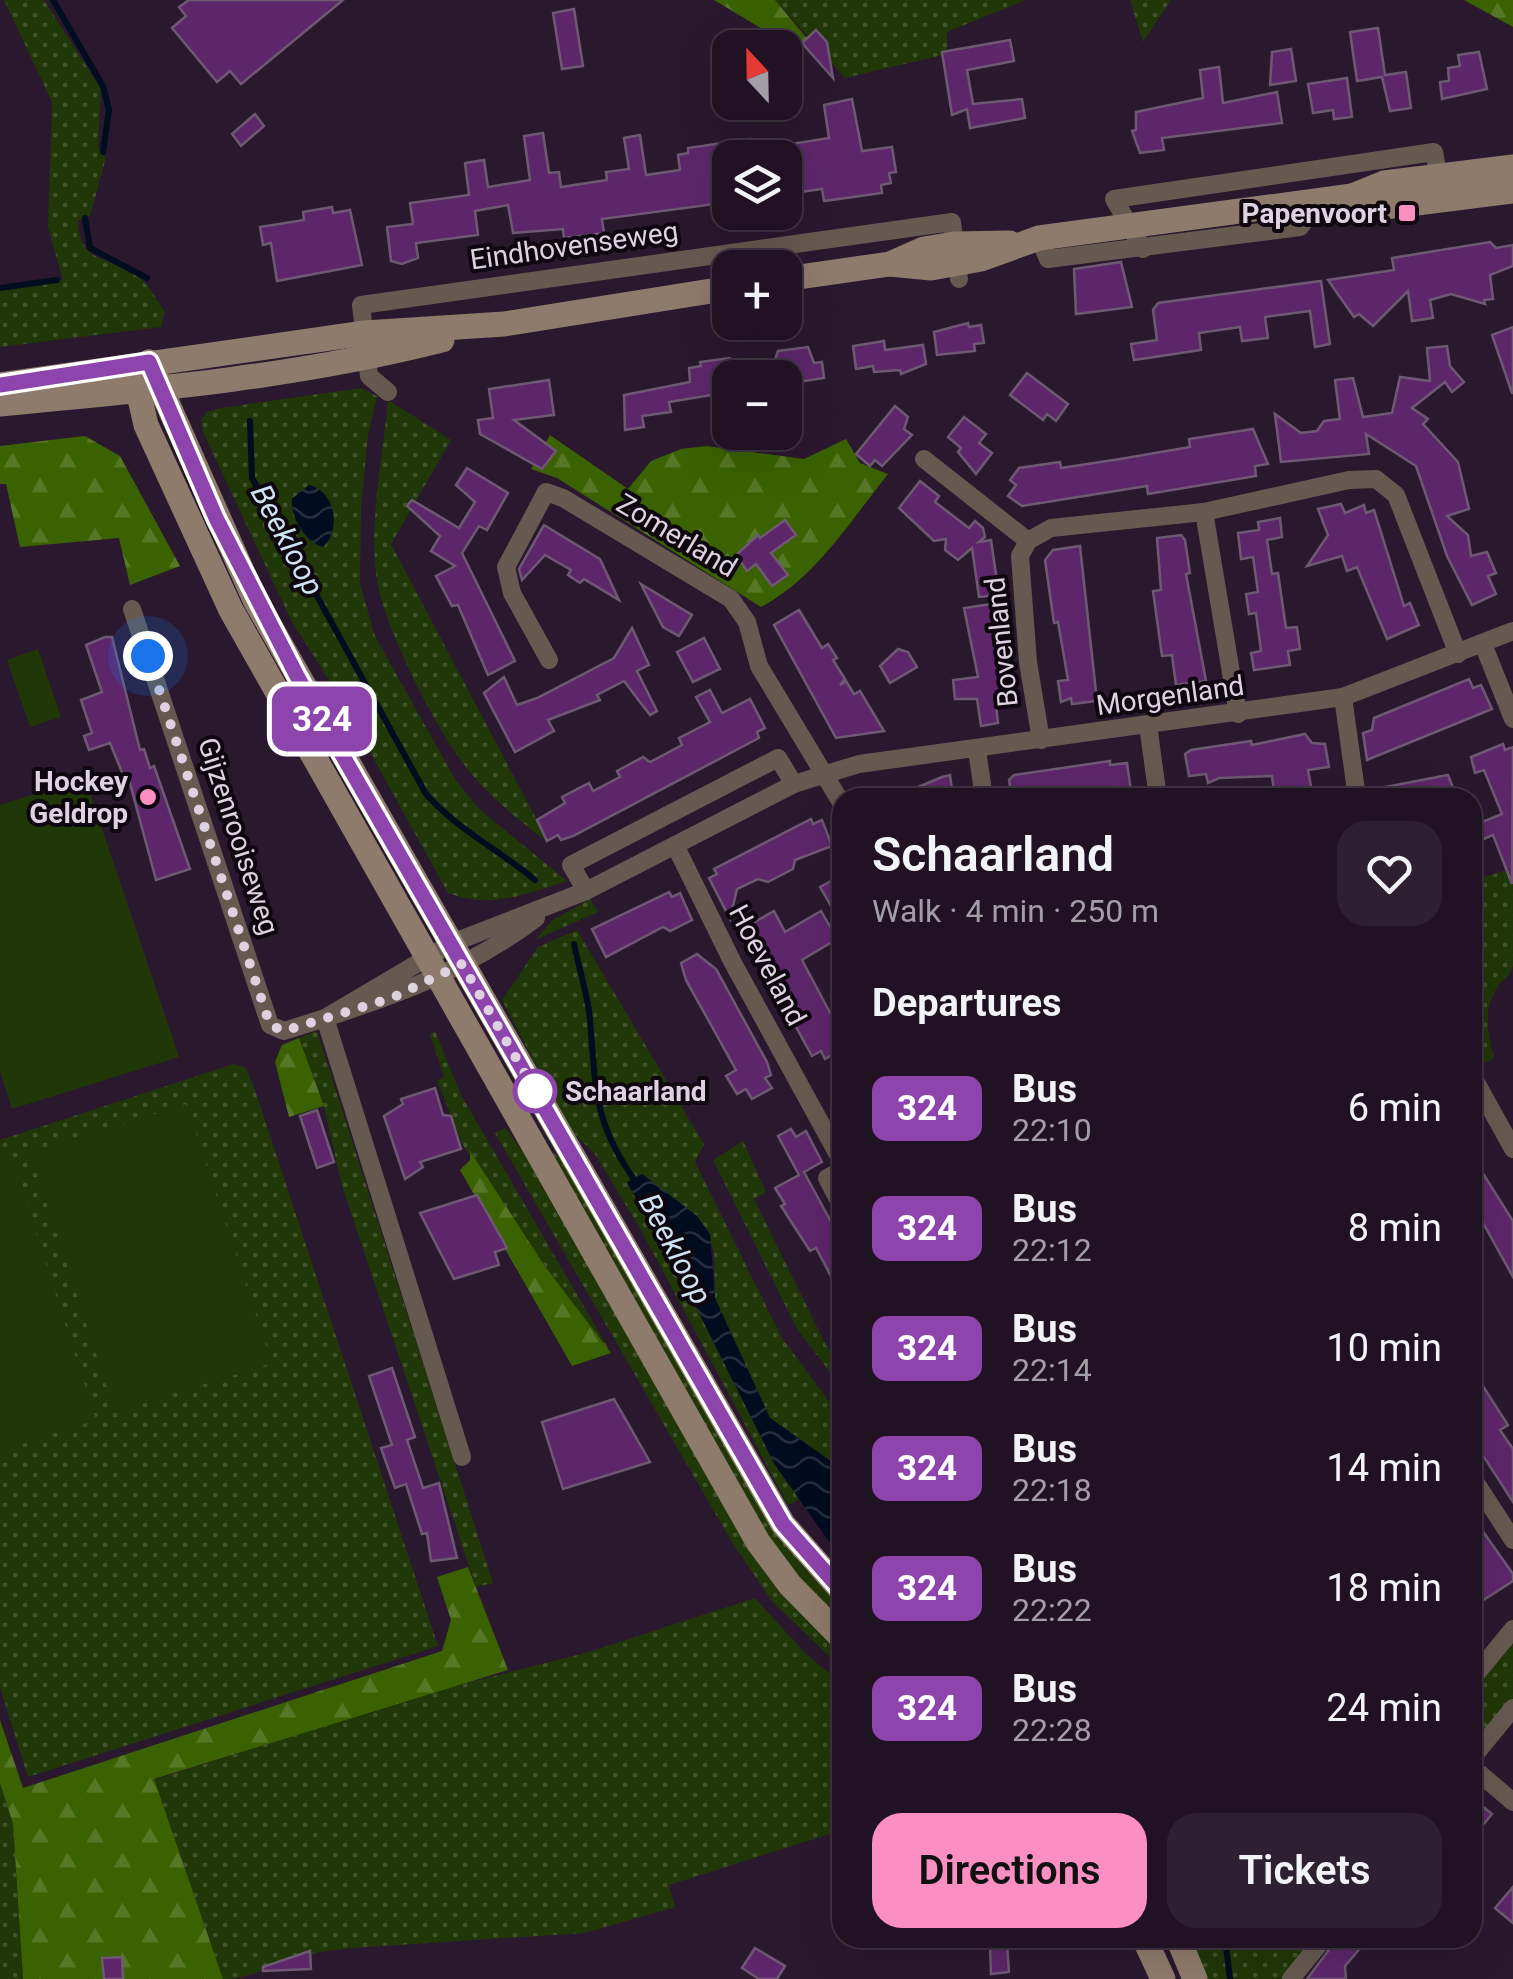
<!DOCTYPE html>
<html lang="en">
<head>
<meta charset="utf-8">
<style>
  body { margin:0; font-family:Roboto,sans-serif; background:#2d2030; color:#f1f3f6; height:100vh; display:flex; flex-direction:column; font-size:38px; white-space:nowrap }
  * { box-sizing:border-box; margin:0 }
  p { font-size:32px; color:#a29ea6 }
  .icon { flex:none; width:55px; height:55px; fill:none; stroke:currentColor; stroke-width:2; stroke-linecap:round; stroke-linejoin:round }
  .map { position:relative; flex:1; overflow:hidden }
  .side { position:absolute; left:832px; top:788px; width:650px; height:1160px; display:flex; flex-direction:column; background:#201223; border-radius:30px; box-shadow:0 10px 40px #0002,0 0 0 2px #3d3241 }
  .side>* { flex:none }
  .badge { padding:0 20px; border-radius:15px; font-size:35px; line-height:65px }
  .needle { width:65px; rotate:338deg }
  .controls { position:absolute; left:712px; top:30px; display:grid; gap:20px }
  .controls a { display:grid; place-items:center; width:90px; height:90px; border-radius:20px; background:#201223; box-shadow:0 10px 40px #0002,0 0 0 2px #3d3241; font-size:50px }
  .you { position:absolute; width:50px; height:50px; margin:-25px; border:8px solid #fff; border-radius:50%; background:#1a73e8; box-shadow:0 0 0 15px #1a73e833 }
  .map>.badge { position:absolute; translate:-50% -50%; box-shadow:0 0 0 5px #fff }
  h2 { padding:0 40px; font-size:38px; line-height:90px }
  .round { display:grid; place-items:center; flex:none; width:105px; height:105px; border-radius:30px; background:#2d2030 }
  .headline { display:flex; align-items:center; justify-content:space-between; height:170px; padding:0 40px }
  h1 { font-size:48px; font-weight:600; line-height:75px }
  .action { display:flex; gap:20px; margin-top:auto; padding:20px 40px }
  .action a { flex:1; height:115px; border-radius:30px; background:#fc8fc2; color:#111; font-size:40px; font-weight:600; line-height:115px; text-align:center }
  .action a+a { background:#2d2030; color:#f1f3f6 }
  ul { padding:0; list-style:none }
  li { display:flex; align-items:center; gap:30px; height:120px; padding:0 40px }
  li div { flex:1 }
  li b { display:block; font-size:38px }
  li em { font-style:normal }
  li .badge { min-width:110px; font-weight:700; text-align:center }
  .map>svg:first-child { display:block }
  .grass { fill:url(#grass-dots); fill-rule:evenodd }
  .forest { fill:url(#forest-firs) }
  .pitch { fill:#203707 }
  .water { fill:url(#water-waves) }
  .lines { fill:none; stroke-linecap:round; stroke-linejoin:round }
  .stream { stroke:#000c1f; stroke-width:6 }
  .building { fill:#5d266a; stroke:#6e5973; stroke-width:2.5 }
  .street { stroke:#665a50; stroke-width:18 }
  .secondary { stroke:#8f7b6b; stroke-width:25 }
  .line-casing { stroke:#fff; stroke-width:22 }
  .line { stroke:#8e44ad; stroke-width:15 }
  .walk { stroke:#ded1e0; stroke-width:10; stroke-dasharray:0 18 }
  .poi-dot { fill:#fc8fc2; stroke:#0e0710; stroke-width:4 }
  .stop-dot { fill:#fff; stroke:#8e44ad; stroke-width:5 }
  .labels { text-anchor:middle; stroke-width:8; stroke-linejoin:round; paint-order:stroke }
  .poi-label { font-size:28px; font-weight:bold; fill:#ded1e0; stroke:#0e0710; text-anchor:end }
  .street-label { font-size:28px; fill:#ded1e0; stroke:#0e0710 }
  .stop-label { font-size:28px; font-weight:bold; fill:#ded1e0; stroke:#0e0710; text-anchor:start }
  .water-label { font-size:30px; font-style:italic; fill:#cfe2f3; stroke:#0e0710 }
</style>
</head>
<body>
<div class="map">
<svg width="1513" height="1979" viewBox="0 0 1513 1979">
  <defs>
    <pattern id="grass-dots" width="8" height="8" patternUnits="userSpaceOnUse" patternTransform="scale(2.5)"><rect width="8" height="8" fill="#203707"/><path d="M2 2h.1M6 6h.1" fill="none" stroke="#40532b" stroke-width="1.8" stroke-linecap="round"/></pattern>
    <pattern id="forest-firs" width="22" height="20" patternUnits="userSpaceOnUse" patternTransform="scale(2.5)"><rect width="22" height="20" fill="#3a6200"/><path d="M5 1l3.5 6h-7zM16 11l3.5 6h-7z" fill="#567725"/></pattern>
    <pattern id="water-waves" width="16" height="10" patternUnits="userSpaceOnUse" patternTransform="scale(2.5)"><rect width="16" height="10" fill="#000c1f"/><path d="M0 5q4-4 8 0t8 0" fill="none" stroke="#252e3f"/></pattern>
  </defs>
  <rect width="100%" height="100%" fill="#2a182f"/>
  <!-- grass -->
  <g class="grass">
    <path d="M4 0H44L101 89 98 149 106 158 90 216 78 220C80 265 105 254 136 275 148 283 157 300 165 312L161 327 0 347V290L63 280 48 227 52 102Z"/>
    <path d="M775 0H1026L947 32V54L845 78Z"/>
    <path d="M1130 0H1171L1143 42Z"/>
    <path d="M361 388 377 396 368 436 361 506 360 584 375 636 455 779 479 809 567 881C525 895 490 909 448 893L339 696 291 620 203 432 201 420 207 412 221 408ZM299 491 333 514 330 541 291 509Z"/>
    <path d="M388 400 451 440 391 544 549 843C521 822 492 799 469 771 438 733 387 633 378 585 367 531 383 456 388 400Z"/>
    <path d="M1513 868V966C1510 977 1506 977 1499 985 1482 1007 1488 1033 1494 1058L1479 1066 1472 1054V881Z"/>
    <path d="M590 899 598 912 535 940 553 920Z"/>
    <path d="M577 930 704 1144 695 1162 782 1338 842 1419V1469L770 1418 715 1298 714 1251 697 1216 642 1174 627 1183 689 1293 775 1465 800 1499 788 1505 641 1230 595 1154 568 1127 502 1000 538 947Z"/>
    <path d="M317 1031 493 1583 476 1587 342 1186 324 1106 299 1038Z"/>
    <path d="M435 1031 461 1095 611 1353 544 1265 464 1147 437 1081 444 1077 430 1034Z"/>
    <path d="M234 1064 246 1068 255 1090 438 1646 28 1777 0 1687V1140Z"/>
    <path d="M505 1128 543 1178 758 1553 842 1648V1669L771 1600 730 1539 495 1133Z"/>
    <path d="M743 1141 766 1192 754 1199 826 1345 833 1354 842 1353V1388L797 1329 713 1160Z"/>
    <path d="M545 1146 575 1171 775 1527 805 1569 842 1608V1629L765 1539Z"/>
    <path d="M755 1598 806 1654 842 1684V1830L669 1885 675 1907 585 1933 352 1948 319 1952 239 1978 223 1979 154 1780 423 1694 589 1652Z"/>
    <path d="M1513 1640V1702L1473 1745 1472 1692Z"/>
    <path d="M0 1783 13 1824 23 1979H0Z"/>
    <path d="M1190 1938H1317L1283 1979H1206Z"/>
  </g>
  <!-- forest -->
  <g class="forest">
    <path d="M714 0H775L810 42 779 39Z"/>
    <path d="M1464 0H1513V27Z"/>
    <path d="M550 435 628 489 651 461 681 449 707 446 804 459 846 439 860 463 888 474C851 520 815 579 761 607L557 478 531 469Z"/>
    <path d="M85 436 120 456 180 566 130 585 119 538 20 547 6 484H0V446Z"/>
    <path d="M299 1038 324 1106 289 1117 275 1062 282 1045Z"/>
    <path d="M470 1151 544 1265 611 1353 572 1366 460 1170 470 1160Z"/>
    <path d="M468 1567 508 1670 154 1779 223 1979H23L13 1824 0 1783V1720L23 1788 442 1651 451 1620 437 1577Z"/>
  </g>
  <!-- pitch -->
  <g class="pitch">
    <path d="M38 649 61 717 30 727 7 660Z"/>
    <path d="M85 778 179 1057 12 1109 0 1071V805Z"/>
    <path d="M186 1104 272 1363 115 1412 31 1153Z"/>
    <path d="M12 1158 96 1420 0 1451V1162Z"/>
  </g>
  <!-- water -->
  <g class="water">
    <path d="M309 485C335 491 342 529 323 547 305 542 290 517 292 499Z"/>
    <path d="M642 1174 697 1216 710 1234 715 1298 770 1418 842 1469V1560L775 1465 689 1293 627 1182Z"/>
  </g>
  <g class="lines">
    <!-- stream -->
    <g class="stream">
      <path d="M53 0 103 86 109 110 103 152"/>
      <path d="M85 218 90 248 147 278"/>
      <path d="M0 288 57 280"/>
      <path d="M250 421 252 478 426 794C457 829 499 850 535 880"/>
      <path d="M574 944C579 969 588 995 590 1020 596 1089 593 1122 636 1182"/>
      <path d="M1225 1938 1230 1979"/>
    </g>
  </g>
  <!-- building -->
  <g class="building">
    <path d="M189 0H343L241 84 230 71 217 82 172 28 186 16 179 7Z"/>
    <path d="M574 9 583 66 562 69 553 13Z"/>
    <path d="M1378 28 1385 75 1406 72 1411 108 1390 111 1382 77 1357 81 1350 32Z"/>
    <path d="M816 30 827 42 833 78 802 43Z"/>
    <path d="M1010 40 1014 61 967 70 973 104 1022 99 1025 118 970 128 967 109 952 115 942 52Z"/>
    <path d="M1291 49 1296 81 1270 85 1272 52Z"/>
    <path d="M1479 52 1487 89 1442 99 1440 82 1449 81 1448 68 1460 66 1458 55Z"/>
    <path d="M1219 67 1223 103 1277 92 1282 123 1162 138 1164 150 1140 153 1132 131 1136 130V112L1203 98 1200 70Z"/>
    <path d="M1347 78 1352 117 1334 119 1333 110 1313 113 1308 84Z"/>
    <path d="M852 99 862 151 892 147 896 172 889 173 891 183 881 185 882 193 824 201 822 189 785 194V145L829 138 824 105Z"/>
    <path d="M255 114 264 126 241 146 232 134Z"/>
    <path d="M543 133 549 173 559 172 561 187 607 180 606 172 629 169 624 138 640 135 646 175 680 170 678 155 688 153V148L750 139 752 153 730 158V202L602 219 604 233 564 238 563 229 513 233 508 205 475 211 478 235 416 243 418 258 402 264 391 261 387 227 413 224 410 203 469 195 465 163 484 160 488 187 530 180 524 136Z"/>
    <path d="M332 207 333 213 350 210 362 265 277 281 271 243 263 245 260 227 304 220 303 212Z"/>
    <path d="M1490 242 1496 248 1513 245V266L1490 275 1493 299 1484 300 1485 304 1451 294 1430 300 1433 318 1412 321 1408 291 1373 326 1359 314 1354 317 1328 280 1394 270 1392 258Z"/>
    <path d="M1121 262 1132 307 1076 314 1074 269Z"/>
    <path d="M1321 281 1330 344 1315 347 1310 311 1265 317 1268 338 1242 341 1240 327 1199 333 1201 350 1134 360 1131 344 1157 340 1153 310 1158 303Z"/>
    <path d="M968 323 969 327 981 325 984 343 974 344 975 351 937 355 934 332Z"/>
    <path d="M1513 327V393H1512L1492 335Z"/>
    <path d="M884 341 885 350 923 345 926 364 901 374 900 370 874 372 873 366 856 369 853 346Z"/>
    <path d="M1447 346 1450 366 1464 382 1452 392 1445 382 1412 408 1428 419 1423 424 1458 462 1469 509 1447 516 1468 535 1471 556 1487 552 1496 573 1488 576 1496 594 1472 605 1447 556 1416 466 1366 434 1369 454 1281 462 1275 414 1301 433 1317 431 1324 421 1340 419 1335 380 1353 378 1363 417 1392 413 1400 377 1430 381 1427 348Z"/>
    <path d="M808 347 814 363 822 362 824 378 785 384V378H730V415L717 394 669 402 671 412 642 416 644 427 625 430 624 395 690 382 689 368 701 366 700 362 730 358 736 366 775 360 778 351Z"/>
    <path d="M1027 373 1068 404 1056 421 1047 414 1043 420 1010 395Z"/>
    <path d="M549 380 554 415 514 420 556 451 542 469 480 434 478 420 493 418 489 389Z"/>
    <path d="M895 406 908 417 904 429 912 435 882 466 875 460 870 466 856 454Z"/>
    <path d="M964 417 986 434 979 443 992 453 976 474 958 452 961 448 948 437Z"/>
    <path d="M1253 429 1268 464 1255 466 1256 476 1148 494 1147 486 1022 506 1008 496 1016 485 1010 480 1019 468 1060 462 1061 468 1120 459 1190 447 1189 439Z"/>
    <path d="M467 468 508 493 487 530 479 526 462 553 515 661 488 675 458 605 452 606 436 576 455 566 431 551 440 536 407 506 412 500 459 528 475 502 456 485Z"/>
    <path d="M920 481 939 496 935 502 969 528 975 521 983 528 985 537 979 542 991 540 999 595 979 597 972 548 958 560 945 550 946 539 934 541 899 508Z"/>
    <path d="M1341 504 1345 513 1364 505 1366 513 1374 510 1404 606 1410 603 1419 625 1387 639 1357 567 1347 571 1342 556 1307 566 1328 535 1318 509Z"/>
    <path d="M1280 518 1282 537 1267 540 1272 574 1278 573 1286 628 1297 627 1300 649 1288 651 1290 665 1254 670 1251 653 1261 651 1256 613 1249 614 1246 594 1258 592 1253 557 1241 559 1238 533 1259 530 1258 522Z"/>
    <path d="M785 520 796 535 771 553 788 575 772 586 756 564 747 571 736 555 758 535 760 538Z"/>
    <path d="M544 525 600 559 619 600 584 579 580 583 568 575 571 570 545 555 522 580 519 569Z"/>
    <path d="M1181 535 1185 540 1190 573 1186 574 1206 681 1176 685 1172 655 1162 656 1153 591 1161 590 1157 538Z"/>
    <path d="M1080 546 1097 701 1072 704 1071 698 1061 702 1058 681 1068 680 1058 622 1054 623 1045 560 1053 550Z"/>
    <path d="M641 584 692 615 679 636 663 627Z"/>
    <path d="M992 604 1007 695 995 697 998 723 981 726 977 699H955L953 680 978 677 964 608Z"/>
    <path d="M799 610 822 648 828 644 837 658 833 660 845 679 840 685 846 681 854 694 860 691 884 731 836 738 774 625Z"/>
    <path d="M632 628 649 665 637 671 657 711 650 715 624 681 597 695 600 700 548 720 554 731 515 752 484 693 504 677 517 705 537 698 614 658Z"/>
    <path d="M105 637H112L140 750 144 749 150 768 154 766 190 869 156 880 128 776 124 777 110 743 89 750 84 736 92 733 81 700 102 692 86 645Z"/>
    <path d="M704 638 720 669 693 682 677 652Z"/>
    <path d="M898 649 908 652 917 667 890 683 880 666Z"/>
    <path d="M1469 679 1473 688 1481 685 1492 709 1367 760 1363 733 1372 730 1374 718Z"/>
    <path d="M710 690 722 713 750 699 765 728 757 732 759 738 573 836 561 840 558 835 547 841 537 820 565 803 562 797 589 783 593 791 620 777 617 771 643 757 650 762 682 745 679 738 710 722 696 697Z"/>
    <path d="M1305 734 1312 743 1325 744 1329 767 1308 770 1313 798H1275L1272 776 1219 778 1208 783 1206 774 1189 776 1185 754 1191 750 1251 741 1252 745Z"/>
    <path d="M1503 744 1505 750 1513 747 1512 884 1493 835 1472 844V826L1502 814 1484 770 1475 773 1471 757Z"/>
    <path d="M1110 761V765L1127 763 1132 798 1118 787 1083 791 1084 798H1012L1009 780 1014 775Z"/>
    <path d="M950 775 953 798H892L942 777Z"/>
    <path d="M1448 775 1457 798H1381L1380 788Z"/>
    <path d="M811 819 813 824 822 820 832 846 795 860 793 869 768 882 758 879 737 889 730 919 709 878 717 874 714 869Z"/>
    <path d="M842 875V925L820 887Z"/>
    <path d="M669 892 672 897 680 893 692 920 670 931 663 927 606 957 592 929Z"/>
    <path d="M774 911 785 932 821 911 837 939 802 960 842 1035V1049L825 1059 821 1051 812 1056 742 929Z"/>
    <path d="M697 954 716 969 767 1062 771 1075 765 1078 772 1088 752 1099 746 1089 737 1094 726 1076 736 1070 686 980 681 963Z"/>
    <path d="M435 1088 443 1115 451 1116 461 1149 420 1162 423 1167 405 1179 384 1116 403 1104 401 1099Z"/>
    <path d="M317 1110 334 1162 317 1168 300 1116Z"/>
    <path d="M791 1129 796 1137 806 1131 822 1162 804 1172 842 1242V1297L816 1248 810 1251 781 1206 785 1204 775 1188 799 1175 778 1136Z"/>
    <path d="M1472 1156 1513 1221V1277L1472 1203Z"/>
    <path d="M477 1195 507 1248 495 1252 499 1265 454 1279 420 1213Z"/>
    <path d="M392 1368 415 1437 407 1440 423 1488 439 1483 457 1558 431 1561 427 1533 422 1534 406 1484 395 1488 381 1448 392 1445 369 1376Z"/>
    <path d="M1472 1369 1508 1425 1500 1430 1513 1449V1502L1473 1440 1481 1435 1472 1421Z"/>
    <path d="M614 1399 650 1462 563 1489 542 1422Z"/>
    <path d="M1472 1516 1513 1574V1581L1482 1601 1472 1585Z"/>
    <path d="M1472 1798 1492 1814 1472 1838Z"/>
    <path d="M1513 1887V1923L1495 1908Z"/>
    <path d="M1338 1938H1369L1345 1966 1346 1979H1307Z"/>
    <path d="M1007 1944 1009 1972 991 1974 990 1946Z"/>
    <path d="M755 1948 785 1966 777 1979H759L742 1968Z"/>
    <path d="M310 1951 311 1969 263 1971V1967Z"/>
    <path d="M122 1957 123 1979H104L102 1958Z"/>
  </g>
  <g class="lines">
    <!-- street -->
    <g class="street">
      <path d="M1039 238 1048 259 1300 227 1321 199"/>
      <path d="M1143 249 1114 199 1434 152 1440 183"/>
      <path d="M388 392 369 376 361 305 952 222 959 279"/>
      <path d="M924 459 1028 541"/>
      <path d="M1204 512 1238 714"/>
      <path d="M132 609 270 1025 284 1031C374 1003 460 976 536 918"/>
      <path d="M1483 644 1513 719"/>
      <path d="M549 660 512 593 506 567 546 492 563 498 731 599 747 622 759 666 842 804"/>
      <path d="M1343 697 1357 798"/>
      <path d="M1148 725 1158 798"/>
      <path d="M1041 740 1028 662 1020 556 1028 541 1051 528 1204 512 1349 480 1376 479 1396 495 1458 654"/>
      <path d="M977 750 984 798"/>
      <path d="M675 845 733 963 842 1162"/>
      <path d="M586 891 571 865 778 758 794 784"/>
      <path d="M325 1018 452 943 586 891 794 784 859 764 1343 697 1513 631"/>
      <path d="M325 1018 462 1457"/>
      <path d="M1472 1075 1513 1149"/>
      <path d="M842 1170 827 1178 842 1207"/>
      <path d="M1472 1477 1513 1540"/>
      <path d="M1472 1679 1513 1629"/>
      <path d="M1472 1758 1513 1708"/>
      <path d="M1472 1767 1513 1802"/>
      <path d="M1291 1979 1324 1938"/>
    </g>
    <!-- secondary -->
    <g class="secondary">
      <path d="M1352 196 1385 207 1513 191"/>
      <path d="M890 264 931 268 981 259 1039 238 1352 196 1384 183 1513 167"/>
      <path d="M785 279 890 264 924 249 954 244 1010 243"/>
      <path d="M149 362 138 390 146 425 231 610 758 1542 790 1585 842 1638"/>
      <path d="M149 362 255 600 783 1524 842 1591"/>
      <path d="M0 385 365 333 504 324 730 288"/>
      <path d="M0 404C148 390 297 377 442 340"/>
      <path d="M1144 1938 1163 1979"/>
      <path d="M1178 1938 1195 1979"/>
    </g>
  </g>
  <g class="lines">
    <!-- line casing -->
    <g class="line-casing">
      <path id="line" d="M0 385 149 362 216 518 297 676 783 1524 842 1591"/>
    </g>
    <!-- line -->
    <use href="#line" class="line"/>
    <!-- walk -->
    <path class="walk" d="M148 656 270 1025 284 1031 392 998 462 964 535 1091"/>
  </g>
  <!-- markers -->
  <g class="poi-dot">
    <rect x="1397" y="203" width="20" height="20" rx="5"/>
    <circle cx="148" cy="797" r="10"/>
  </g>
  <circle class="stop-dot" cx="535" cy="1091" r="20"/>
  <g class="labels">
    <!-- poi labels -->
    <g class="poi-label">
      <text x="1387" y="223">Papenvoort</text>
      <text x="128" y="791">Hockey<tspan x="128" dy="32">Geldrop</tspan></text>
    </g>
    <!-- street labels -->
    <g class="street-label">
      <text transform="translate(574 245) rotate(-8)" y="10">Eindhovenseweg</text>
      <text transform="translate(677 535) rotate(31)" y="10">Zomerland</text>
      <text transform="translate(1001 642) rotate(-96)" y="10">Bovenland</text>
      <text transform="translate(1170 695) rotate(-8)" y="10">Morgenland</text>
      <text transform="translate(239 836) rotate(72)" y="10">Gijzenrooiseweg</text>
      <text transform="translate(768 965) rotate(62)" y="10">Hoeveland</text>
    </g>
    <!-- stop labels -->
    <g class="stop-label">
      <text x="565" y="1101">Schaarland</text>
    </g>
    <!-- water labels -->
    <g class="water-label">
      <text transform="translate(287 540) rotate(62)" y="10">Beekloop</text>
      <text transform="translate(675 1249) rotate(62)" y="10">Beekloop</text>
    </g>
  </g>
</svg>
<div class="controls">
<a><svg class="needle" viewBox="-14 -14 28 28"><path d="M0-13l5 13h-10z" fill="#e53935"/><path d="M0 13l5-13h-10z" fill="#a29ea6"/></svg></a>
<a><svg class="icon" aria-label="layers" viewBox="0 0 24 24"><path d="M12 4l9 5-9 5-9-5zM3 14l9 5 9-5"/></svg></a>
<a>+</a>
<a>−</a>
</div>
<div class="you" style="left:148px;top:656px"></div>
<b class="badge" style="left:322px;top:719px;background:#8e44ad;color:#fff">324</b>
<section class="side">
<div class="headline"><div><h1>Schaarland</h1><p>Walk · 4 min · 250 m</p></div><a class="round"><svg class="icon" aria-label="heart" viewBox="0 0 24 24"><path d="M12 20l-8-8c-3-5 5-10 8-4 3-6 11-1 8 4z"/></svg></a></div>
<h2>Departures</h2>
<ul>
<li><span class="badge" style="background:#8e44ad;color:#fff">324</span><div><b>Bus</b><p>22:10</p></div><em>6 min</em></li>
<li><span class="badge" style="background:#8e44ad;color:#fff">324</span><div><b>Bus</b><p>22:12</p></div><em>8 min</em></li>
<li><span class="badge" style="background:#8e44ad;color:#fff">324</span><div><b>Bus</b><p>22:14</p></div><em>10 min</em></li>
<li><span class="badge" style="background:#8e44ad;color:#fff">324</span><div><b>Bus</b><p>22:18</p></div><em>14 min</em></li>
<li><span class="badge" style="background:#8e44ad;color:#fff">324</span><div><b>Bus</b><p>22:22</p></div><em>18 min</em></li>
<li><span class="badge" style="background:#8e44ad;color:#fff">324</span><div><b>Bus</b><p>22:28</p></div><em>24 min</em></li>
</ul>
<div class="action"><a>Directions</a><a>Tickets</a></div>
</section>
</div>
</body>
</html>
